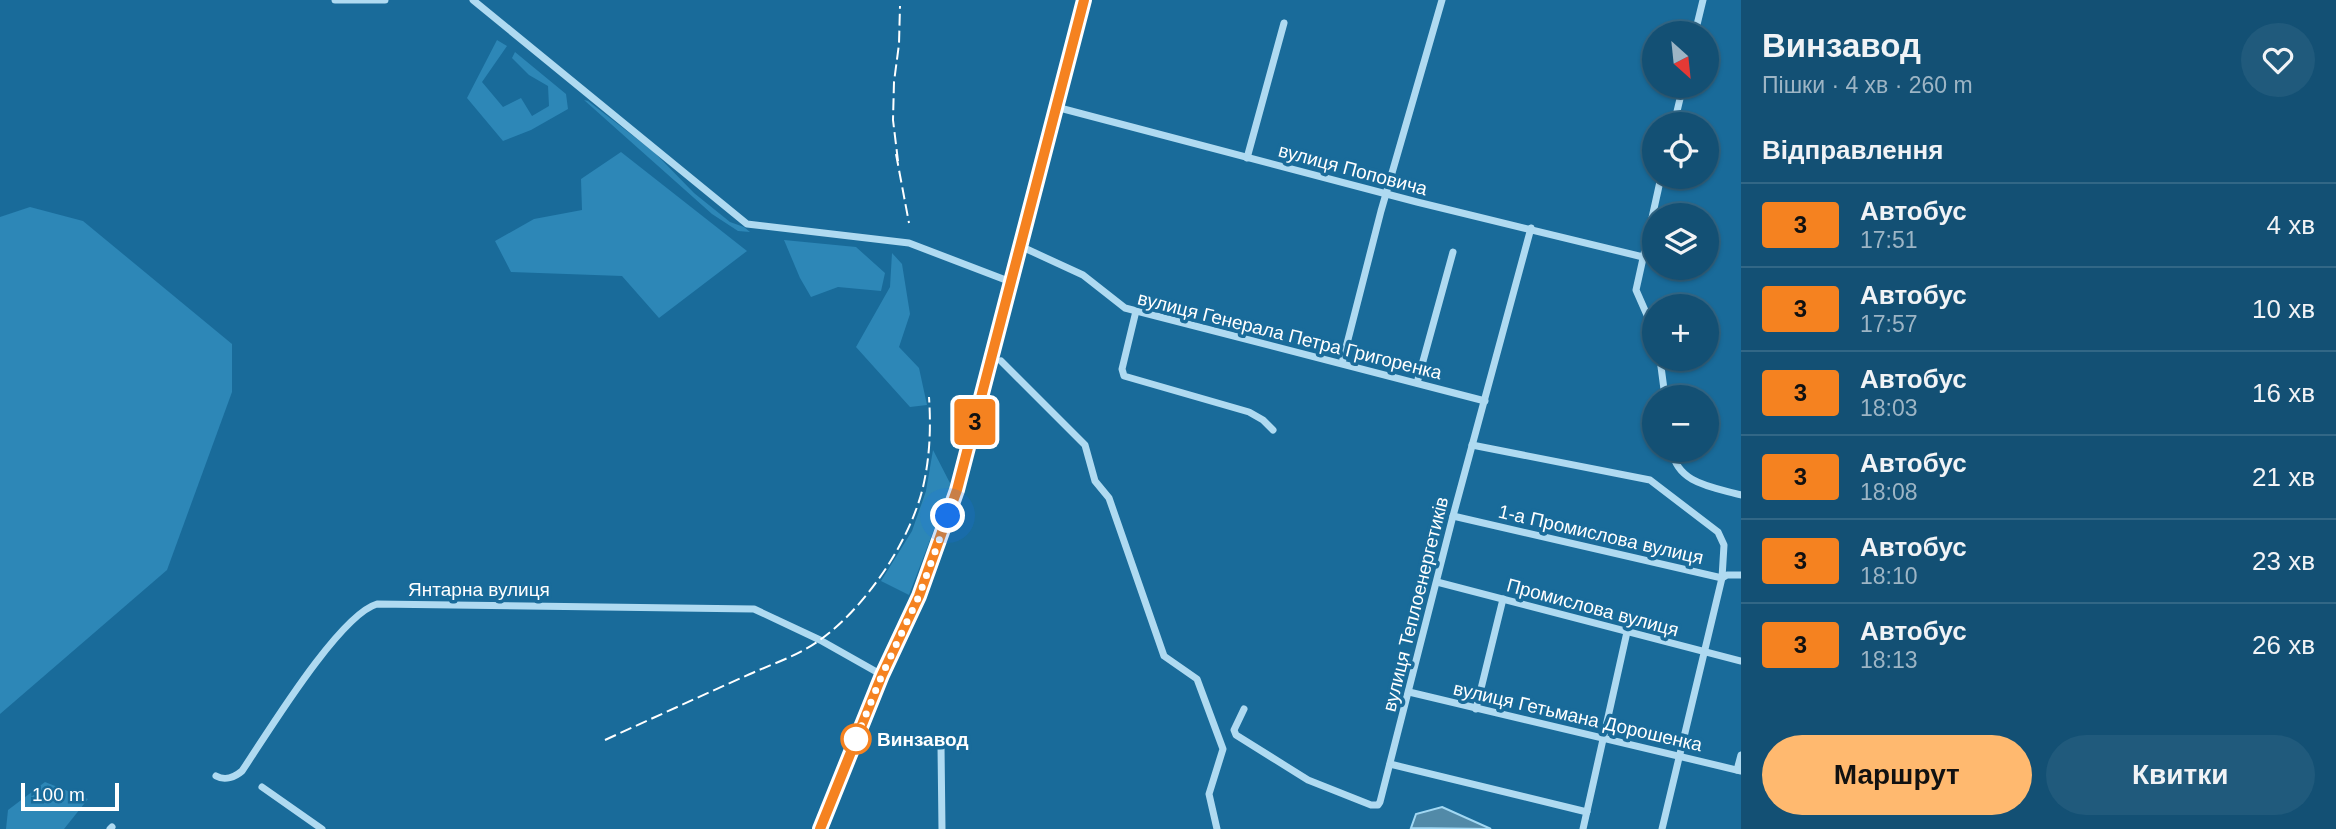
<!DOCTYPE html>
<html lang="uk">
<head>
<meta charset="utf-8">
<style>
  body { margin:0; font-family:Arial,sans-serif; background:#205a7c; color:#f1f3f6; height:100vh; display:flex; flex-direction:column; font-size:26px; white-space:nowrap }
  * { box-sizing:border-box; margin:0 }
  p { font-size:23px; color:#9db5c5 }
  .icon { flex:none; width:38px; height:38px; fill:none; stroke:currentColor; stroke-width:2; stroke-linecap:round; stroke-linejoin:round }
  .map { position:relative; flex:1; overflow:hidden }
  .panel { display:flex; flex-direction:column; background:#135074; width:595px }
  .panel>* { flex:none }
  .badge { padding:0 14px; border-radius:5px; font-size:24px; line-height:46px }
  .needle { width:46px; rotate:153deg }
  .controls { position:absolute; left:1642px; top:21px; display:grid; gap:14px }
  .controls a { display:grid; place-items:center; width:77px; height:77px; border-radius:50%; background:#135074; box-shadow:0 2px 5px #0004,0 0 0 2px #326786; font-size:35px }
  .scale { position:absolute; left:21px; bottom:18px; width:98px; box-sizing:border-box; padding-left:7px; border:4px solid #fff; border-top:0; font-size:19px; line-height:24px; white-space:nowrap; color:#fff; -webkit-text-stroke:5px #196b9a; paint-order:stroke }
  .you { position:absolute; width:35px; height:35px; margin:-18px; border:5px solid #fff; border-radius:50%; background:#1a73e8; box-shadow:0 0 0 10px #1a73e833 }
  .map>.badge { position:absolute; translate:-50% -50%; box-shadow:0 0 0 4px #fff }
  h2 { padding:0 21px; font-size:26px; line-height:63px }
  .round { display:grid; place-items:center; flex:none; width:74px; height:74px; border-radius:37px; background:#205a7c }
  .headline { display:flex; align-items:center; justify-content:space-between; height:119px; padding:0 21px }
  h1 { font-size:33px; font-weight:700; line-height:52px }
  .action { display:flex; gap:14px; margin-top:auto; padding:14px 21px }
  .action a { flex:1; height:80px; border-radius:42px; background:#ffb96f; color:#111; font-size:28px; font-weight:700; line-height:80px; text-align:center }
  .action a+a { background:#205a7c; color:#f1f3f6 }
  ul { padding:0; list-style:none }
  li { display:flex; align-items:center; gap:21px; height:84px; padding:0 21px; border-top:2px solid #326786 }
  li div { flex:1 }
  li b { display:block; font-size:26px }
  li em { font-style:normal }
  li .badge { min-width:77px; font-weight:700; text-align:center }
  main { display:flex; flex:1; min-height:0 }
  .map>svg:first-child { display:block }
  .green { fill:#2d87b7 }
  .water { fill:#528aa8; stroke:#a2d8f3; stroke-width:2 }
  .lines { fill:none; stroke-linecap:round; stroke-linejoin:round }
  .street { stroke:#afdaf1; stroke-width:7 }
  .primary { stroke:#f9fcff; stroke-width:10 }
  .rail { stroke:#fff; stroke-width:2; stroke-dasharray:12 5; stroke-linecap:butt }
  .line-casing { stroke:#fff; stroke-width:16 }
  .line { stroke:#f58220; stroke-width:10 }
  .walk { stroke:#fff; stroke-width:7; stroke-dasharray:0 12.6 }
  .stop-dot { fill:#fff; stroke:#f58220; stroke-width:3.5 }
  .labels { text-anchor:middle; stroke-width:7; stroke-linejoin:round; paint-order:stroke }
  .street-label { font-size:19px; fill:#fff; stroke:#196b9a }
  .stop-label { font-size:19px; font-weight:bold; fill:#fff; stroke:#196b9a; text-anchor:start }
</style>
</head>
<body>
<main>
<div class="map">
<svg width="1741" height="829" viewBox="0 0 1741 829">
  <rect width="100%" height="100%" fill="#196b9a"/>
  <!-- green -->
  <g class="green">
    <path d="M497 40 507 46 482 82 503 107 521 98 532 116 549 106 548 86 529 75 512 58 515 52 566 94 568 109 531 130 503 141 467 98Z"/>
    <path d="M584 100 588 101 654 152 694 193 730 222 744 227 750 232 738 231 712 214Z"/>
    <path d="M621 152 747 251 659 318 622 276 511 272 495 241 534 219 582 210 581 179Z"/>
    <path d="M30 207 83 221 232 344V392L167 570 0 714V217Z"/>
    <path d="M784 240 856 247 885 273 881 291 838 287 811 297 800 278Z"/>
    <path d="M892 253 902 264 910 314 899 347 919 368 927 405 910 407 856 347 890 287Z"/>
    <path d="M933 450 951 485 909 595 881 581 912 531 926 491Z"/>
    <path d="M45 782 88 799 64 829H6L8 810Z"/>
  </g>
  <!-- water -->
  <path class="water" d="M1442 807 1491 829 1411 828 1416 814Z"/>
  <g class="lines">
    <!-- street -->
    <g class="street">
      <path d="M335 0H385"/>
      <path d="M473 0 747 224 909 243 1011 282"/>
      <path d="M1695 33 1703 0"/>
      <path d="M1056 107 1417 202 1643 257"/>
      <path d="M1674 124 1683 86"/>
      <path d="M1247 158 1284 23"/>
      <path d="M1020 246 1083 275 1125 308 1485 401"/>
      <path d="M1136 311 1122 369 1124 376 1249 412 1263 420 1273 430"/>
      <path d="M1654 331 1636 290 1661 177"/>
      <path d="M1660 359 1665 397"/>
      <path d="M1001 361 1085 445 1095 481 1109 498 1164 656 1197 679 1223 749 1209 794 1217 829"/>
      <path d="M1342 363 1381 211 1442 0"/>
      <path d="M1417 383 1453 252"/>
      <path d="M1472 445 1650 480 1718 532 1724 545 1722 578 1662 829"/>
      <path d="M1672 450C1677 484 1713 487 1741 495"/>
      <path d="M1453 516 1722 578 1727 575H1741"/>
      <path d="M1437 582 1741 661"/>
      <path d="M1409 692 1741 771"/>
      <path d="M1244 709 1234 730 1236 735 1308 780 1371 805H1378L1380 802 1453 516 1531 228"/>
      <path d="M1476 709 1503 599"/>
      <path d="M941 746 942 829"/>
      <path d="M1390 764 1587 812"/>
      <path d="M1737 770 1741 755"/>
      <path d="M216 776C225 781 235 777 242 771 267 734 339 615 377 604L754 609 820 640 882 675"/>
      <path d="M262 787 322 829"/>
      <path d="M110 829 112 827"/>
      <path d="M1583 829 1627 632"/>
    </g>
    <!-- primary -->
    <path class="primary" d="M820 829 882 675 919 596 957 490 1084 0"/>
    <!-- rail -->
    <g class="rail">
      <path d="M896 154 909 223"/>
      <path d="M898 161 893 120 894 82 899 44 900 6"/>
      <path d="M605 740C653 718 701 696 750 674 772 664 797 656 817 642 864 610 910 542 923 487 930 457 931 427 929 397"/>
    </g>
  </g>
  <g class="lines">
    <!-- line casing -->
    <g class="line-casing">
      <path id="line" d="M820 829 882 675 919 596 957 490 1084 0"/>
    </g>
    <!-- line -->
    <use href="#line" class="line"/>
    <!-- walk -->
    <path class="walk" d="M856 739 854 744 882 675 919 596 948 516"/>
  </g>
  <!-- markers -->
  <circle class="stop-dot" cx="856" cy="739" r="14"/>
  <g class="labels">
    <!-- street labels -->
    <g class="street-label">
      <text transform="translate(1353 169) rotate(15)" y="7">вулиця Поповича</text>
      <text transform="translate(1290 335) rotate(14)" y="7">вулиця Генерала Петра Григоренка</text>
      <text transform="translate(1601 534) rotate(13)" y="7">1-а Промислова вулиця</text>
      <text x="479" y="596">Янтарна вулиця</text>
      <text transform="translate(1415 604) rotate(-76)" y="7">вулиця Теплоенергетиків</text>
      <text transform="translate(1593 607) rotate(15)" y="7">Промислова вулиця</text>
      <text transform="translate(1578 716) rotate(13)" y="7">вулиця Гетьмана Дорошенка</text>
    </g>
    <!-- stop labels -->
    <g class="stop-label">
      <text x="877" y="746">Винзавод</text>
    </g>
  </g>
</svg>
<div class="controls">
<a><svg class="needle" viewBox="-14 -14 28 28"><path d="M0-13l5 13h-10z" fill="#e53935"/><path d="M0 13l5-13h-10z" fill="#9db5c5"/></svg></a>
<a><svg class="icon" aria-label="locate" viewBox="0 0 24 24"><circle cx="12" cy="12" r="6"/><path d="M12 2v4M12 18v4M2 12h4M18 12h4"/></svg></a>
<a><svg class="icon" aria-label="layers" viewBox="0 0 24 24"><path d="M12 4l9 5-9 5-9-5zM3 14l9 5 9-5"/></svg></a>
<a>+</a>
<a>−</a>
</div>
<div class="scale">100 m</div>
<div class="you" style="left:948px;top:516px"></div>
<b class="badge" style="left:975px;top:422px;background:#f58220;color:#111">3</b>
</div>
<section class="panel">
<div class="headline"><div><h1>Винзавод</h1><p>Пішки · 4 хв · 260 m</p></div><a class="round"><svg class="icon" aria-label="heart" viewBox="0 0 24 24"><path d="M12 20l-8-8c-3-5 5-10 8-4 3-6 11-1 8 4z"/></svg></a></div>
<h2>Відправлення</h2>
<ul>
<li><span class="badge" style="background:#f58220;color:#111">3</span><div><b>Автобус</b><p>17:51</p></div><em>4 хв</em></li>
<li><span class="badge" style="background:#f58220;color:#111">3</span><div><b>Автобус</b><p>17:57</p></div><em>10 хв</em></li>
<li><span class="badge" style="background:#f58220;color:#111">3</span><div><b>Автобус</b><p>18:03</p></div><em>16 хв</em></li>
<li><span class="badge" style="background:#f58220;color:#111">3</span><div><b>Автобус</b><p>18:08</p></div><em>21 хв</em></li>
<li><span class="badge" style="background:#f58220;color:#111">3</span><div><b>Автобус</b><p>18:10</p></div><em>23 хв</em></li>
<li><span class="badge" style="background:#f58220;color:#111">3</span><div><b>Автобус</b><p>18:13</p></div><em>26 хв</em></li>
</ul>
<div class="action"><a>Маршрут</a><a>Квитки</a></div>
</section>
</main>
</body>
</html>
